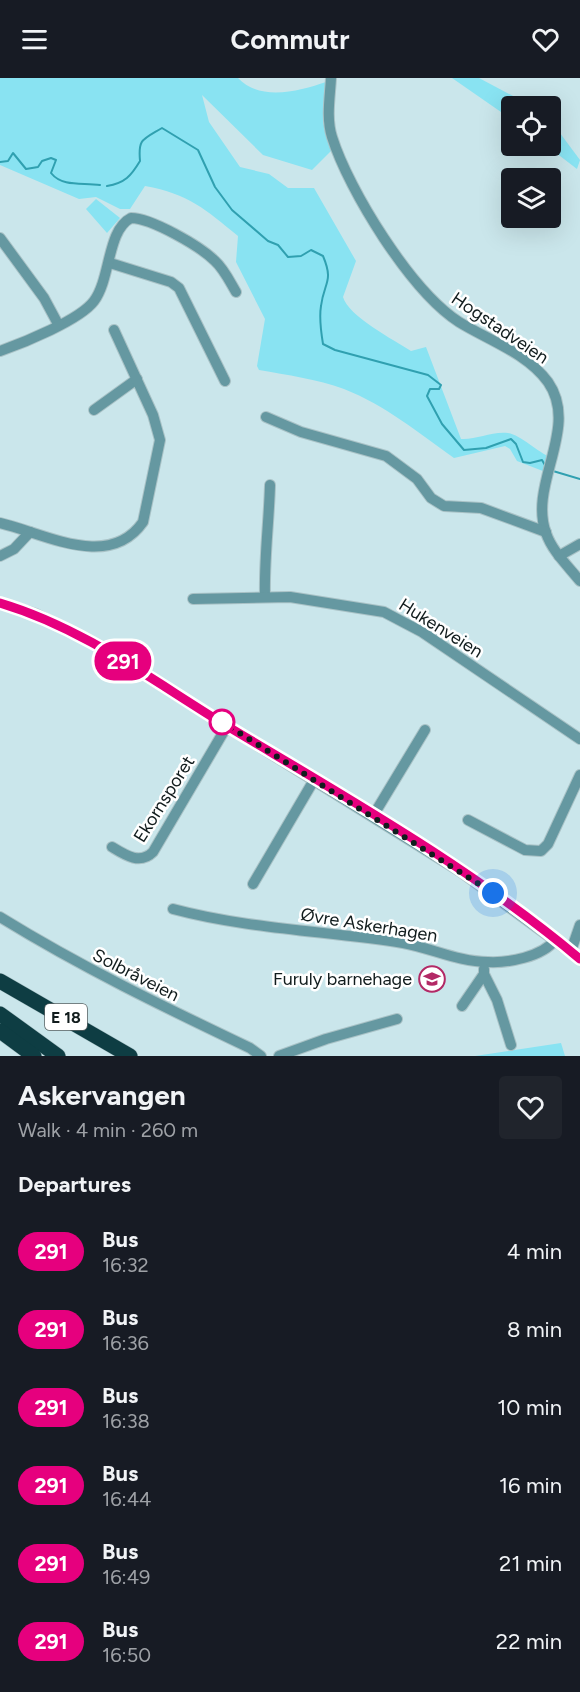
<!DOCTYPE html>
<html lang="en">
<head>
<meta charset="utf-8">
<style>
  body { margin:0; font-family:Figtree,sans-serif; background:#20242c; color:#f1f3f6; height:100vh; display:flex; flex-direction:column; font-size:22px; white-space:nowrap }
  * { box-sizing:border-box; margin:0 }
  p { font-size:20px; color:#9ea1a6 }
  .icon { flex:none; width:33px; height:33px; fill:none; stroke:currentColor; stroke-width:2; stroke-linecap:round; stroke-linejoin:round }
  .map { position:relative; height:978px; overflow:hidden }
  .drawer { display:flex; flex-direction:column; background:#171b24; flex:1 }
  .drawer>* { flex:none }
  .badge { padding:0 12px; border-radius:20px; font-size:21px; line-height:39px }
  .controls { position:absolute; left:501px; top:18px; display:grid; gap:12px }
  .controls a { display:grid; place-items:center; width:60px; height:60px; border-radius:6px; background:#171b24; box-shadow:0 6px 24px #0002; font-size:30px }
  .you { position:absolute; width:30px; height:30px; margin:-15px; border:4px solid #fff; border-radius:50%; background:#1a73e8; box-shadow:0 0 0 9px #1a73e833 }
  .map>.badge { position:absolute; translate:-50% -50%; box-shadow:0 0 0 3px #fff }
  h2 { padding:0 18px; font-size:22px; line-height:54px }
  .round { display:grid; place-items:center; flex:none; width:63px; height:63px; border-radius:6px; background:#20242c }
  .overview { display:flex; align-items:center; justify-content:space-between; height:102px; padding:0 18px }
  h1 { font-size:28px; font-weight:700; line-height:45px }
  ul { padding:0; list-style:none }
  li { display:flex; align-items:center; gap:18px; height:78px; padding:0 18px }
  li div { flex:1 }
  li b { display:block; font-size:22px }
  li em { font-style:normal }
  li .badge { min-width:66px; font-weight:700; text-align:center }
  header { display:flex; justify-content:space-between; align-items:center; height:78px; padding:0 18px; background:#171b24; font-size:27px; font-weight:700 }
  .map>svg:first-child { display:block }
  .green { fill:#89e3f2 }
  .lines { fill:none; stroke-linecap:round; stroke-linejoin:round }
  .stream { stroke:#30a0b0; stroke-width:2 }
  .minor-casing { stroke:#a9c2c6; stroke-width:12 }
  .highway-casing { stroke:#a9c2c6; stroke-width:16 }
  .minor { stroke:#6598a1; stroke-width:10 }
  .highway { stroke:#0e3d43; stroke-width:15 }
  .line-casing { stroke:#fff; stroke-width:14 }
  .line { stroke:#e6007e; stroke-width:9 }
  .walk { stroke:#111c1d; stroke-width:6; stroke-dasharray:0 10.8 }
  .stop-dot { fill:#fff; stroke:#e6007e; stroke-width:3 }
  .labels { text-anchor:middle; stroke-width:5; stroke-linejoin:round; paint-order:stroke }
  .shield { fill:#fff; stroke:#586061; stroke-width:1.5 }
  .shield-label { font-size:16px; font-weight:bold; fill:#111c1d }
  .street-label { font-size:18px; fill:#111c1d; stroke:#fff }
  .poi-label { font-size:18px; fill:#111c1d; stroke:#fff; text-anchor:end }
</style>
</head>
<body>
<header><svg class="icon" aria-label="menu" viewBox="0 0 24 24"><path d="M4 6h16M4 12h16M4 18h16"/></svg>Commutr<svg class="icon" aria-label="heart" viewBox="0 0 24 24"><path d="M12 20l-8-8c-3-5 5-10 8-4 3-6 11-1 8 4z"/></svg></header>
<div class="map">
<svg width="580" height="978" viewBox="0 0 580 978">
  <rect width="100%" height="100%" fill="#cae6eb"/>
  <!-- green -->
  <g class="green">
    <path d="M0 0H238C260 24 300 13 326 4L323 44 331 73 312 92 263 77 202 17 209 44 240 89 269 96 288 110H314L356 183 343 219C348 238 394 262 411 273L426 269 461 361C476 362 492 353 508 355 521 357 537 374 552 380L548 395 517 383 510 371 505 368 454 380C419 355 385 327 344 311 317 301 287 297 259 292L257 288 265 241 236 184 238 158C205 131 189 116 145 108L130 131H120L96 119 79 121 0 87Z"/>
    <path d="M452 0H479L532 28H512L511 41Z"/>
    <path d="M551 43 580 82 577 91 547 68H550Z"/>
    <path d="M96 121 120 140 107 155 86 131Z"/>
    <path d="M561 965 565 978H475Z"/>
  </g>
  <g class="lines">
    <!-- stream -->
    <g class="stream">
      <path d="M0 84 8 83 13 75 26 91 38 89 42 83 51 80 56 82 51 95C63 110 84 104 100 107"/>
      <path d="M107 108C125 105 131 98 140 83 138 61 142 62 162 50L198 72 215 109 232 132 268 163 278 167 288 179 301 178 311 172 323 178C334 204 324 204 321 228 319 240 321 254 323 266L335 272 428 297 441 307 439 311H430L427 318 442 346 464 372 486 370 511 361 516 366 523 384 530 385 542 382 546 389"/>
      <path d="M553 393 580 401"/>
    </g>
    <!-- minor casing -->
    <g class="minor-casing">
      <g id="minor">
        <path d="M331 0C330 19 326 40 332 59 349 113 411 213 459 244 488 262 527 275 548 304 580 350 528 406 546 455 552 473 568 488 580 503"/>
        <path d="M0 160 44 220 58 246"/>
        <path d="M110 185 171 204 179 210 225 303"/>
        <path d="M0 273C23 265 80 242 94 223 111 200 107 152 131 140 151 140 200 168 215 183 224 191 230 204 236 214"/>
        <path d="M94 332 137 301"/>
        <path d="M266 339 301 354 386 378 417 401 431 420 444 428 481 430 546 454"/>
        <path d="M0 445C44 455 109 493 143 444L160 362 153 337 114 252"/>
        <path d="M0 478 14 471 30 454"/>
        <path d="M559 478 580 466"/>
        <path d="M265 518C264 481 269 444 270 407"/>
        <path d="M193 521 290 519 384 534 422 554 580 661"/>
        <path d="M0 525 36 536 90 563 461 794 580 881"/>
        <path d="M373 738 425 652"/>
        <path d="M468 742 525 772 541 773 548 766 580 697"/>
        <path d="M112 769C125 777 140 787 153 774L227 648"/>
        <path d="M253 806 314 702"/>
        <path d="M173 831C248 851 327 853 403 865 431 870 459 884 488 884 508 885 542 879 555 862"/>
        <path d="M0 839C81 889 164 929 250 970L261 978"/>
        <path d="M571 873 580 847"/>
        <path d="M484 896 497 922 511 967"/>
        <path d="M462 928 484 896V891"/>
        <path d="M279 978 326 961 397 941"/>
      </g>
    </g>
    <!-- highway casing -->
    <g class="highway-casing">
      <g id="highway">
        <path d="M0 903 130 978"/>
        <path d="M0 936 58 978"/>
        <path d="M0 953 34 978"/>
      </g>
    </g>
    <!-- minor -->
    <use href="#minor" class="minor"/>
    <!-- highway -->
    <use href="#highway" class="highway"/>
  </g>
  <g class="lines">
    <!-- line casing -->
    <g class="line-casing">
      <path id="line" d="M0 525C84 550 153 603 227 648 347 720 473 791 580 881"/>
    </g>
    <!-- line -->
    <use href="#line" class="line"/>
    <!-- walk -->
    <path class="walk" d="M222 644 493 815"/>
  </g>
  <!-- icons -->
  <defs>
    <g id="school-ring" transform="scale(1.35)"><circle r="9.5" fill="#fff" stroke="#b32966" stroke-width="1.5"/><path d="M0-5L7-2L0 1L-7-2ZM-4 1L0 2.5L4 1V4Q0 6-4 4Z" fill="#b32966"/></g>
  </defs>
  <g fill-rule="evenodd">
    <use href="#school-ring" x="432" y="901"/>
  </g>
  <!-- markers -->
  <circle class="stop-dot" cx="222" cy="644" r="12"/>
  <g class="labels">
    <!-- shield labels -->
    <rect class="shield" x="45" y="926" width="42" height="26" rx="4.5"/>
    <g class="shield-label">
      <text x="66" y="945">E 18</text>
    </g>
    <!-- street labels -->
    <g class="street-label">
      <text transform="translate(500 250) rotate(34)" y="6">Hogstadveien</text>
      <text transform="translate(441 550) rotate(32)" y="6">Hukenveien</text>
      <text transform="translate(164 721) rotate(-58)" y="6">Ekornsporet</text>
      <text transform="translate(369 847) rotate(9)" y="6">Øvre Askerhagen</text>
      <text transform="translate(136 897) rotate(27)" y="6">Solbråveien</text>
    </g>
    <!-- poi labels -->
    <g class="poi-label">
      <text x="412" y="907">Furuly barnehage</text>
    </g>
  </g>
</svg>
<div class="controls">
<a><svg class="icon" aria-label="locate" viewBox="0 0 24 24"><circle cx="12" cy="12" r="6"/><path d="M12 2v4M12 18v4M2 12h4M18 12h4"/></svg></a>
<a><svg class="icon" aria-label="layers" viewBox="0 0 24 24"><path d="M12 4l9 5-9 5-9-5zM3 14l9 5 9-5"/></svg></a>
</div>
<div class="you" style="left:493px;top:815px"></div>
<b class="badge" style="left:123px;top:583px;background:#e6007e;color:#fff">291</b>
</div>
<section class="drawer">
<div class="overview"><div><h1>Askervangen</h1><p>Walk · 4 min · 260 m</p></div><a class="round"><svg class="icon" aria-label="heart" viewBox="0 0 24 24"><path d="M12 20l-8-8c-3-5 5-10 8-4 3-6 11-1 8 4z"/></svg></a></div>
<h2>Departures</h2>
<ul>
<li><span class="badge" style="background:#e6007e;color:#fff">291</span><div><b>Bus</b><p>16:32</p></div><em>4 min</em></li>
<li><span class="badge" style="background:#e6007e;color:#fff">291</span><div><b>Bus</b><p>16:36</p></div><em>8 min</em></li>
<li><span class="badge" style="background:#e6007e;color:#fff">291</span><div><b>Bus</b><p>16:38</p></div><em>10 min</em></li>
<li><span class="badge" style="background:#e6007e;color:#fff">291</span><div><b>Bus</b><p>16:44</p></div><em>16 min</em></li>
<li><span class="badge" style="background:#e6007e;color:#fff">291</span><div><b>Bus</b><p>16:49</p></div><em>21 min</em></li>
<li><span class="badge" style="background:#e6007e;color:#fff">291</span><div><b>Bus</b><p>16:50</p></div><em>22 min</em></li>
</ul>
</section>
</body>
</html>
